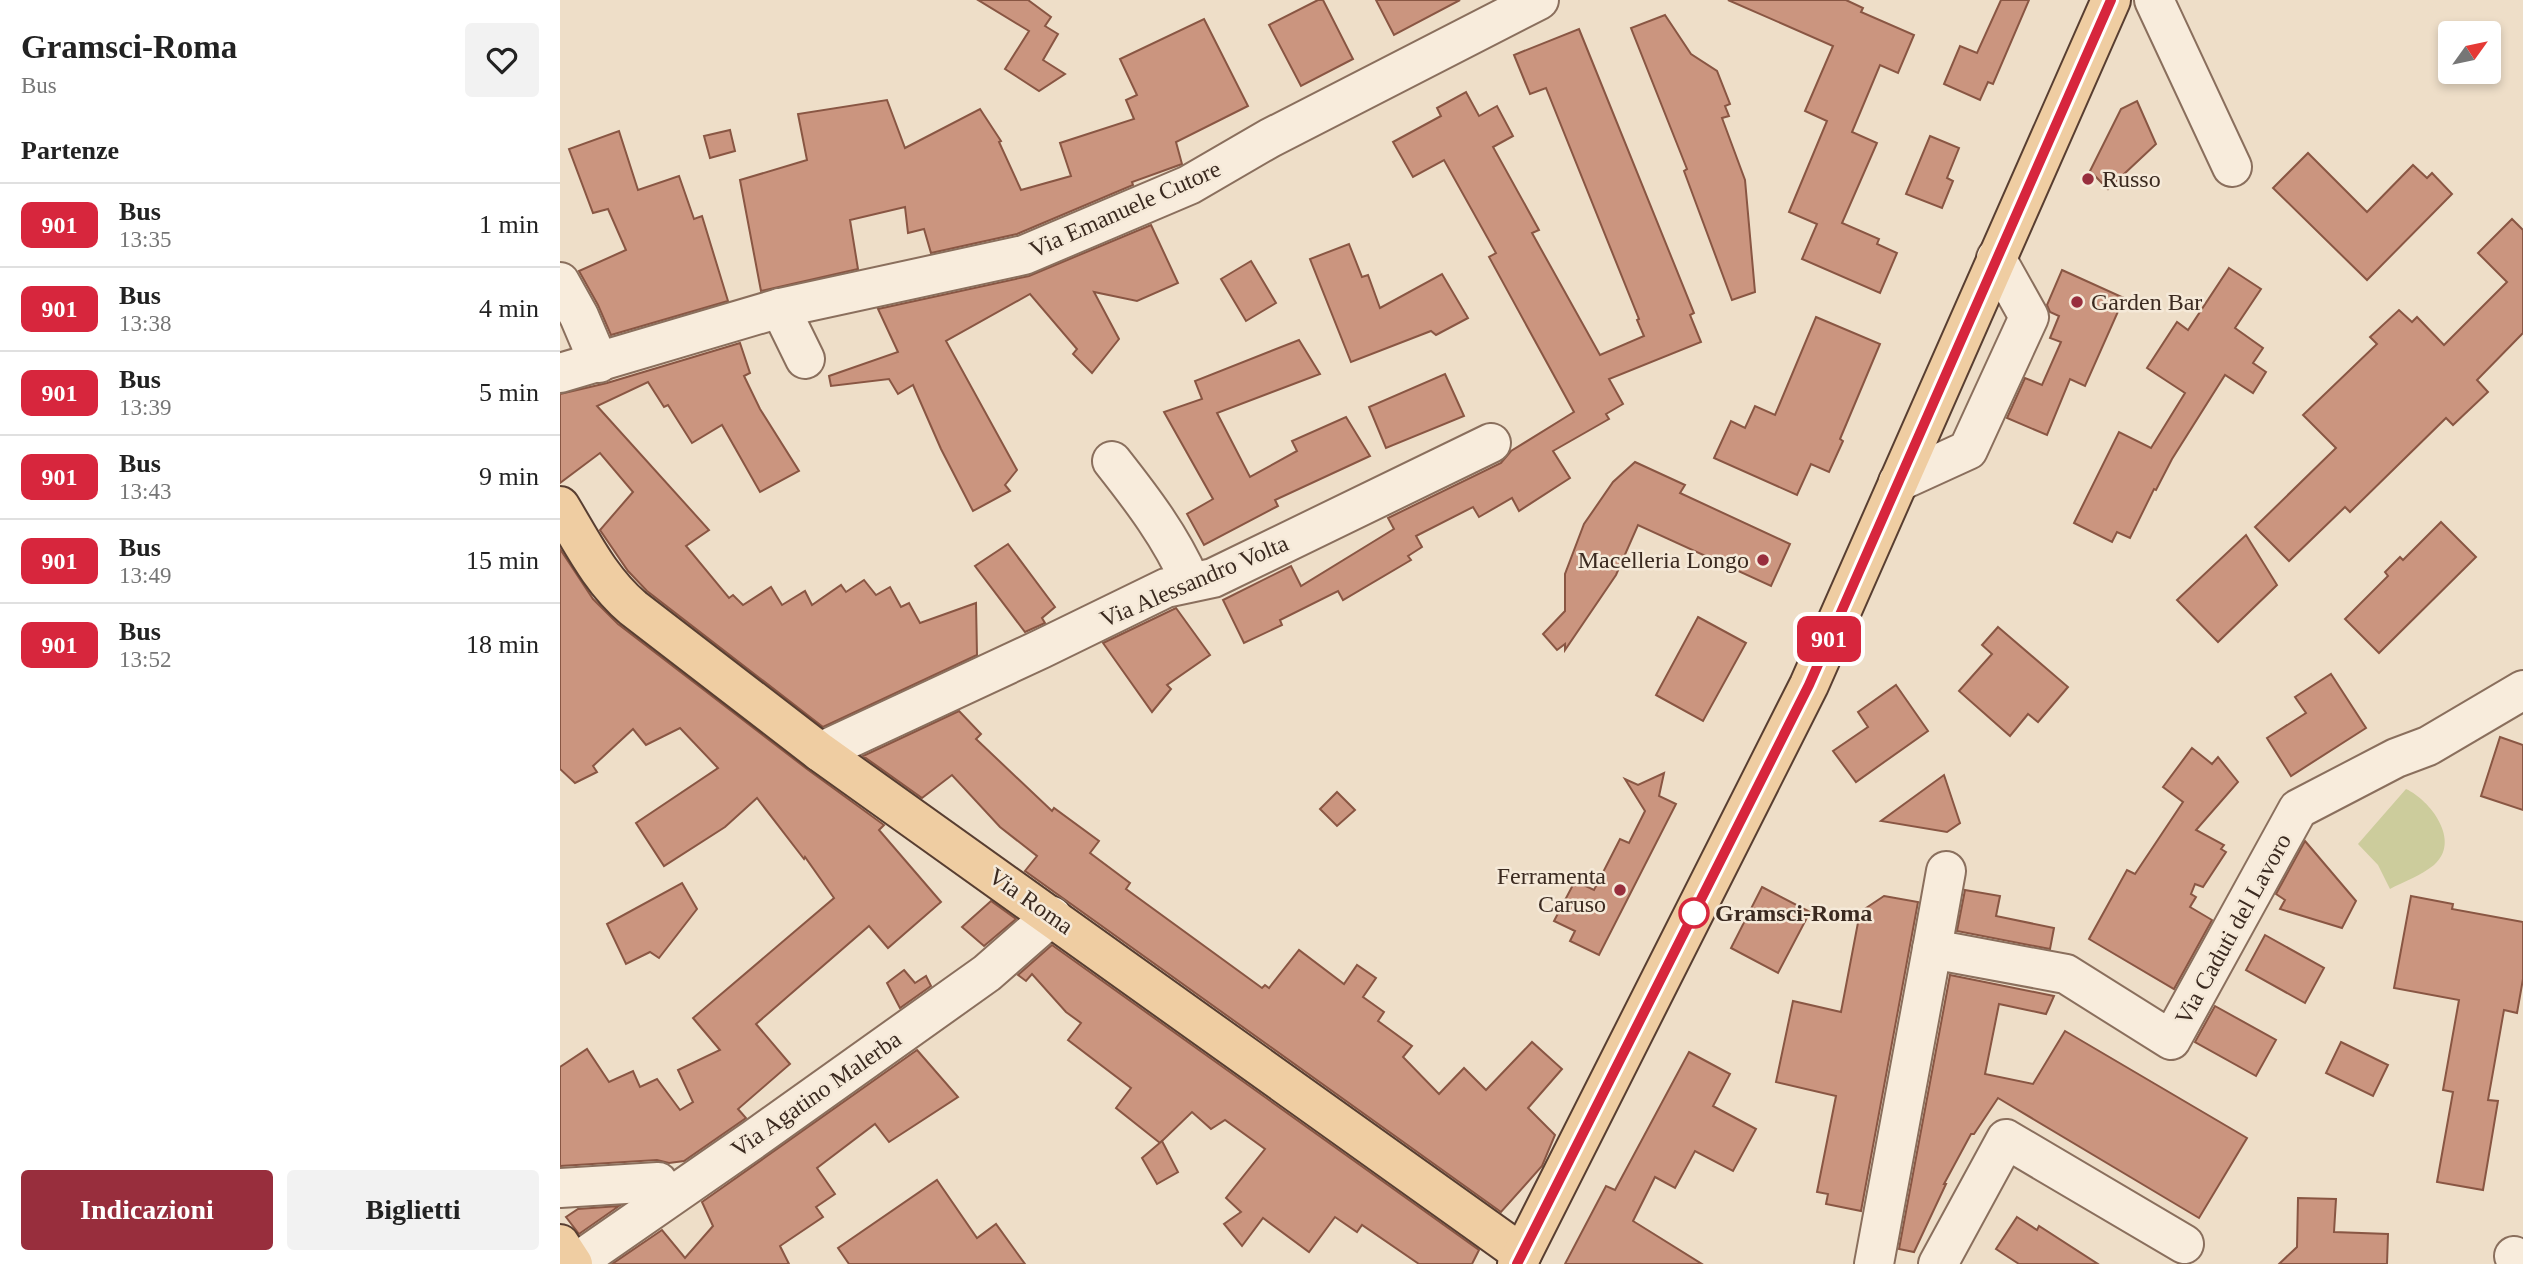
<!DOCTYPE html>
<html lang="it">
<head>
<meta charset="utf-8">
<style>
  body { margin:0; font-family:Georgia,serif; background:#f2f2f2; color:#222; height:100vh; display:flex; flex-direction:column; font-size:26px; white-space:nowrap }
  * { box-sizing:border-box; margin:0 }
  p { font-size:23px; color:#767676 }
  .icon { flex:none; width:38px; height:38px; fill:none; stroke:currentColor; stroke-width:2; stroke-linecap:round; stroke-linejoin:round }
  .map { position:relative; flex:1; overflow:hidden }
  .sheet { display:flex; flex-direction:column; background:#fff; width:560px }
  .sheet>* { flex:none }
  .badge { padding:0 14px; border-radius:10px; font-size:24px; line-height:46px }
  .needle { width:46px; rotate:57deg }
  .tools { position:absolute; left:1878px; top:21px; display:grid; gap:14px }
  .tools a { display:grid; place-items:center; width:63px; height:63px; border-radius:7px; background:#fff; box-shadow:0 4px 10px #0003; font-size:35px }
  .map>.badge { position:absolute; translate:-50% -50%; box-shadow:0 0 0 4px #fff }
  h2 { padding:0 21px; font-size:26px; line-height:63px }
  .round { display:grid; place-items:center; flex:none; width:74px; height:74px; border-radius:7px; background:#f2f2f2 }
  .headline { display:flex; align-items:center; justify-content:space-between; height:119px; padding:0 21px }
  h1 { font-size:33px; font-weight:700; line-height:52px }
  .cta { display:flex; gap:14px; margin-top:auto; padding:14px 21px }
  .cta a { flex:1; height:80px; border-radius:7px; background:#982e3d; color:#fff; font-size:28px; font-weight:700; line-height:80px; text-align:center }
  .cta a+a { background:#f2f2f2; color:#222 }
  ul { padding:0; list-style:none }
  li { display:flex; align-items:center; gap:21px; height:84px; padding:0 21px; border-top:2px solid #e0e0e0 }
  li div { flex:1 }
  li b { display:block; font-size:26px }
  li em { font-style:normal }
  li .badge { min-width:77px; font-weight:700; text-align:center }
  main { display:flex; flex:1; min-height:0 }
  .map>svg:first-child { display:block }
  .green { fill:#cccc9c }
  .building { fill:#cb957f; stroke:#895643; stroke-width:2 }
  .lines { fill:none; stroke-linecap:round; stroke-linejoin:round }
  .minor-casing { stroke:#8a6f5d; stroke-width:42 }
  .major-casing { stroke:#583e31; stroke-width:42 }
  .minor { stroke:#f8ecdc; stroke-width:38 }
  .major { stroke:#efcda2; stroke-width:38 }
  .line-casing { stroke:#fff; stroke-width:16 }
  .line { stroke:#d7263d; stroke-width:10 }
  .poi-dot { fill:#982e3d; stroke:#f5e9d8; stroke-width:2.5 }
  .stop-dot { fill:#fff; stroke:#d7263d; stroke-width:3.5 }
  .labels { text-anchor:middle; stroke-width:5; stroke-linejoin:round; paint-order:stroke }
  .poi-label { font-size:24px; fill:#3b2a20; stroke:#f5e9d8; text-anchor:start }
  .street-label { font-size:24px; fill:#3b2a20; stroke:#f5e9d8 }
  .stop-label { font-size:24px; font-weight:bold; fill:#3b2a20; stroke:#f5e9d8; text-anchor:start }
</style>
</head>
<body>
<main>
<section class="sheet">
<div class="headline"><div><h1>Gramsci-Roma</h1><p>Bus</p></div><a class="round"><svg class="icon" aria-label="heart" viewBox="0 0 24 24"><path d="M12 20l-8-8c-3-5 5-10 8-4 3-6 11-1 8 4z"/></svg></a></div>
<h2>Partenze</h2>
<ul>
<li><span class="badge" style="background:#d7263d;color:#fff">901</span><div><b>Bus</b><p>13:35</p></div><em>1 min</em></li>
<li><span class="badge" style="background:#d7263d;color:#fff">901</span><div><b>Bus</b><p>13:38</p></div><em>4 min</em></li>
<li><span class="badge" style="background:#d7263d;color:#fff">901</span><div><b>Bus</b><p>13:39</p></div><em>5 min</em></li>
<li><span class="badge" style="background:#d7263d;color:#fff">901</span><div><b>Bus</b><p>13:43</p></div><em>9 min</em></li>
<li><span class="badge" style="background:#d7263d;color:#fff">901</span><div><b>Bus</b><p>13:49</p></div><em>15 min</em></li>
<li><span class="badge" style="background:#d7263d;color:#fff">901</span><div><b>Bus</b><p>13:52</p></div><em>18 min</em></li>
</ul>
<div class="cta"><a>Indicazioni</a><a>Biglietti</a></div>
</section>
<div class="map">
<svg width="1963" height="1264" viewBox="0 0 1963 1264">
  <rect width="100%" height="100%" fill="#eedec8"/>
  <!-- green -->
  <path class="green" d="M1846 789C1870 800 1902 841 1874 865 1862 875 1843 882 1830 889L1818 865 1798 844Z"/>
  <!-- building -->
  <g class="building">
    <path d="M418 0H468L491 17 485 26 498 34 483 60 505 74 479 91 445 69 469 31Z"/>
    <path d="M758 0H763L793 59 741 86 709 25Z"/>
    <path d="M816 0H900L834 35Z"/>
    <path d="M1168 0H1286L1303 8 1301 12 1354 35 1338 73 1320 65 1292 132 1317 143 1282 223 1319 239 1317 244 1337 253 1320 293 1242 259 1257 224 1229 212 1267 121 1245 111 1273 46Z"/>
    <path d="M1441 0H1469L1433 84 1428 82 1420 100 1384 84 1400 46 1417 53Z"/>
    <path d="M1105 15 1131 54 1157 71 1170 104 1165 106 1169 116 1162 118 1185 180 1195 292 1172 300 1124 171 1127 169 1071 28Z"/>
    <path d="M644 19 688 106 616 142 622 164 572 182 573 185 457 234 371 253 364 229 348 233 345 207 290 220 298 269 201 291 180 180 247 160 238 114 327 100 345 148 420 109 441 141 439 142 461 190 511 176 500 143 574 119 566 100 577 95 560 59Z"/>
    <path d="M1019 29 1134 313 1130 315 1141 342 1049 379 1063 404 1046 414 1049 419 993 451 1010 478 959 511 952 498 919 517 913 507 856 536 862 547 848 556 851 560 783 600 778 591 720 620 722 625 684 643 663 600 731 566 741 586 834 529 828 518 941 463 951 451 1014 412 929 257 936 253 884 160 853 177 833 142 881 116 877 108 906 92 919 116 937 106 953 136 933 147 979 230 972 233 1040 355 1084 336 1077 320 1079 319 986 88 970 94 954 55Z"/>
    <path d="M1577 101 1596 144 1548 189 1530 171 1561 109Z"/>
    <path d="M170 130 175 151 150 158 144 136Z"/>
    <path d="M59 131 78 190 119 176 134 219 142 216 168 301 51 335 38 305 19 271 66 250 48 209 33 213 9 149Z"/>
    <path d="M1370 136 1399 148 1387 178 1393 181 1382 208 1346 194Z"/>
    <path d="M1748 153 1807 212 1853 165 1867 178 1872 173 1892 194 1807 280 1713 188Z"/>
    <path d="M1952 219 1963 230V333L1917 380 1928 392 1893 425 1886 418 1790 512 1785 507 1729 561 1695 527 1776 448 1743 415 1817 344 1810 337 1839 310 1852 322 1857 317 1884 345 1947 282 1918 253Z"/>
    <path d="M591 225 618 283 577 301 534 292 559 339 532 373 513 354 517 349 470 294 386 341 457 470 445 485 450 491 413 511 381 449 353 385 338 394 329 379 271 386 269 376 338 352 318 309 469 276Z"/>
    <path d="M789 244 802 277 808 275 820 308 882 274 908 318 876 335 871 331 791 362 750 259Z"/>
    <path d="M691 261 716 303 686 321 661 279Z"/>
    <path d="M1669 268 1701 289 1675 328 1703 348 1693 363 1706 372 1693 393 1665 375 1612 459 1596 490 1594 489 1570 538 1557 532 1552 542 1514 523 1559 432 1591 448 1625 393 1587 368 1617 322 1628 330Z"/>
    <path d="M1502 270 1564 298 1525 386 1510 379 1487 435 1447 418 1465 378 1482 385 1501 342 1490 338 1499 316 1490 312 1487 305Z"/>
    <path d="M1256 317 1320 344 1280 439 1283 441 1269 472 1251 464 1237 495 1154 458 1171 421 1185 428 1195 406 1215 415Z"/>
    <path d="M739 340 760 374 657 413 690 477 737 451 732 441 786 417 810 456 715 500 718 506 644 545 627 514 653 499 604 412 642 399 635 381Z"/>
    <path d="M180 343 190 373 184 376 200 409 239 471 200 492 162 425 132 443 108 405 104 407 88 382 37 406 149 530 126 546 169 598 173 595 183 605 211 587 222 605 245 591 252 605 281 585 286 592 304 580 316 595 330 587 341 607 349 603 360 623 416 603 417 655 263 727 87 591 68 571 40 530 73 492 40 453 0 483V394L47 383Z"/>
    <path d="M885 374 904 416 826 448 809 407Z"/>
    <path d="M1075 462 1125 485 1120 493 1230 544 1211 586 1078 525 1056 575 1005 650V644L997 650 983 634 1005 611V574L1024 524 1053 482Z"/>
    <path d="M1881 522 1916 557 1819 653 1785 619 1828 576 1825 572 1840 557 1843 560Z"/>
    <path d="M1686 535 1717 585 1658 642 1617 600Z"/>
    <path d="M448 544 495 607 482 618 485 623 465 632 415 566Z"/>
    <path d="M0 549 33 599 58 624 247 769 324 825 319 830 381 902 328 948 309 926 196 1024 230 1064 178 1109 186 1118 124 1161 109 1163 97 1160 0 1166V1067L27 1049 49 1082 73 1071 80 1087 97 1079 120 1110 133 1102 118 1070 160 1050 133 1018 274 898 245 857 244 859 197 798 165 827 104 866 76 823 158 768 120 728 86 745 73 729 33 766 37 772 15 783 0 769Z"/>
    <path d="M616 608 650 655 607 685 611 689 592 712 543 643Z"/>
    <path d="M1138 617 1186 643 1143 721 1096 695Z"/>
    <path d="M1438 627 1508 687 1478 722 1468 714 1450 736 1399 691 1432 654 1422 645Z"/>
    <path d="M1771 674 1806 728 1731 776 1707 738 1746 713 1735 697Z"/>
    <path d="M1336 685 1368 731 1296 782 1273 751 1308 727 1298 712Z"/>
    <path d="M399 711 421 734 416 739 492 811 494 808 539 841 530 853 570 883 566 889 702 988 705 985 709 988 739 950 784 984 797 965 816 978 803 997 824 1012 818 1021 852 1046 843 1057 879 1094 904 1068 926 1090 972 1042 1002 1069 968 1108 995 1135 982 1166 941 1212 465 871 477 856 440 827 392 775 362 798 303 756Z"/>
    <path d="M1940 737 1963 745V810L1921 796Z"/>
    <path d="M1632 748 1652 764 1658 757 1678 782 1636 830 1664 845 1661 849 1666 852 1643 887 1635 884 1631 894 1636 897 1630 907 1652 920 1614 989 1529 939 1567 870 1575 874 1623 802 1603 787Z"/>
    <path d="M1104 773 1099 796 1116 804 1039 955 1010 941 1015 931 994 921 1015 881 1034 890 1060 839 1069 843 1085 811 1065 779 1078 785Z"/>
    <path d="M1384 775 1400 823 1387 832 1321 821Z"/>
    <path d="M777 792 795 810 777 826 760 809Z"/>
    <path d="M1745 841 1796 901 1782 928 1720 909 1725 900 1716 894Z"/>
    <path d="M122 883 137 909 99 958 90 952 66 964 47 924Z"/>
    <path d="M1202 887 1250 912 1218 973 1171 948Z"/>
    <path d="M1405 890 1440 896 1436 916 1494 928 1490 949 1397 931Z"/>
    <path d="M1324 896 1358 902 1301 1211 1266 1204 1268 1194 1257 1192 1276 1096 1216 1082 1233 1001 1281 1012 1300 912Z"/>
    <path d="M1851 896 1893 904 1892 909 1963 922V979L1957 1013 1944 1010 1928 1100 1938 1101 1923 1190 1877 1182 1893 1092 1883 1090 1899 1000 1834 988Z"/>
    <path d="M431 901 456 919 424 946 402 927Z"/>
    <path d="M1705 935 1764 968 1745 1003 1686 970Z"/>
    <path d="M492 945 919 1250 912 1264H859L802 1225 797 1232 775 1217 749 1252 703 1218 682 1246 664 1224 681 1212 666 1198 705 1149 665 1120 651 1129 632 1112 600 1143 556 1108 571 1088 508 1040 521 1023 506 1012 472 974 466 981 458 975Z"/>
    <path d="M344 970 355 983 366 976 371 986 340 1008 327 983Z"/>
    <path d="M1390 975 1494 996 1486 1014 1439 1004 1425 1074 1473 1084 1505 1031 1687 1138 1639 1218 1438 1098 1414 1134H1411L1384 1184H1386L1354 1252 1339 1249Z"/>
    <path d="M1655 1006 1716 1040 1696 1076 1635 1042Z"/>
    <path d="M1781 1042 1828 1065 1813 1096 1766 1073Z"/>
    <path d="M357 1050 398 1097 329 1142 315 1124 257 1168 275 1194 256 1207 263 1217 220 1246 229 1264H52L102 1230 125 1258 153 1226 142 1202Z"/>
    <path d="M1129 1052 1170 1074 1153 1106 1196 1129 1173 1171 1135 1151 1115 1188 1095 1177 1073 1221 1142 1264H1005L1046 1186 1055 1190Z"/>
    <path d="M602 1141 618 1172 597 1184 582 1158Z"/>
    <path d="M377 1180 417 1238 436 1224 465 1264H289L278 1248Z"/>
    <path d="M1738 1198 1776 1199 1774 1232 1828 1234 1827 1264H1719L1737 1247Z"/>
    <path d="M59 1206 19 1234 6 1217 18 1209Z"/>
    <path d="M1457 1217 1477 1230 1479 1226 1538 1264H1459L1436 1249Z"/>
  </g>
  <g class="lines">
    <!-- minor casing -->
    <g class="minor-casing">
      <g id="minor">
        <path d="M1594 0 1672 167"/>
        <path d="M0 282 19 316 39 363"/>
        <path d="M220 308 245 359"/>
        <path d="M0 373 220 308 464 255 629 185 710 138 979 0"/>
        <path d="M552 461C582 499 611 537 630 581"/>
        <path d="M1338 482 1408 450 1469 317 1436 258"/>
        <path d="M260 752 481 649 606 588 653 578 931 443"/>
        <path d="M1372 949 1386 871"/>
        <path d="M0 1188 98 1182 108 1198"/>
        <path d="M1954 1256 1963 1264"/>
        <path d="M14 1264 194 1139 427 973 492 916"/>
        <path d="M1314 1264 1372 949 1506 974 1611 1040 1738 809 1836 758 1868 746 1963 690"/>
        <path d="M1378 1264 1446 1139 1624 1244"/>
      </g>
    </g>
    <!-- major casing -->
    <g class="major-casing">
      <g id="major">
        <path d="M0 506C22 542 40 580 73 608L260 752 962 1254"/>
        <path d="M0 1244 13 1264"/>
        <path d="M957 1264 1249 685 1551 0"/>
      </g>
    </g>
    <!-- minor -->
    <use href="#minor" class="minor"/>
    <!-- major -->
    <use href="#major" class="major"/>
  </g>
  <g class="lines">
    <!-- line casing -->
    <g class="line-casing">
      <path id="line" d="M957 1264 1249 685 1551 0"/>
    </g>
    <!-- line -->
    <use href="#line" class="line"/>
  </g>
  <!-- markers -->
  <g class="poi-dot">
    <circle cx="1528" cy="179" r="7"/>
    <circle cx="1517" cy="302" r="7"/>
    <circle cx="1203" cy="560" r="7"/>
    <circle cx="1060" cy="890" r="7"/>
  </g>
  <circle class="stop-dot" cx="1134" cy="913" r="14"/>
  <g class="labels">
    <!-- poi labels -->
    <g class="poi-label">
      <text x="1542" y="187">Russo</text>
      <text x="1531" y="310">Garden Bar</text>
      <text x="1189" y="568" text-anchor="end">Macelleria Longo</text>
      <text x="1046" y="884" text-anchor="end">Ferramenta<tspan x="1046" dy="28">Caruso</tspan></text>
    </g>
    <!-- street labels -->
    <g class="street-label">
      <text transform="translate(565 209) rotate(-24)" y="8">Via Emanuele Cutore</text>
      <text transform="translate(634 581) rotate(-23)" y="8">Via Alessandro Volta</text>
      <text transform="translate(471 901) rotate(35)" y="8">Via Roma</text>
      <text transform="translate(1673 929) rotate(-61)" y="8">Via Caduti del Lavoro</text>
      <text transform="translate(256 1094) rotate(-35)" y="8">Via Agatino Malerba</text>
    </g>
    <!-- stop labels -->
    <g class="stop-label">
      <text x="1155" y="921">Gramsci-Roma</text>
    </g>
  </g>
</svg>
<div class="tools">
<a><svg class="needle" viewBox="-14 -14 28 28"><path d="M0-13l5 13h-10z" fill="#e53935"/><path d="M0 13l5-13h-10z" fill="#767676"/></svg></a>
</div>
<b class="badge" style="left:1269px;top:639px;background:#d7263d;color:#fff">901</b>
</div>
</main>
</body>
</html>
